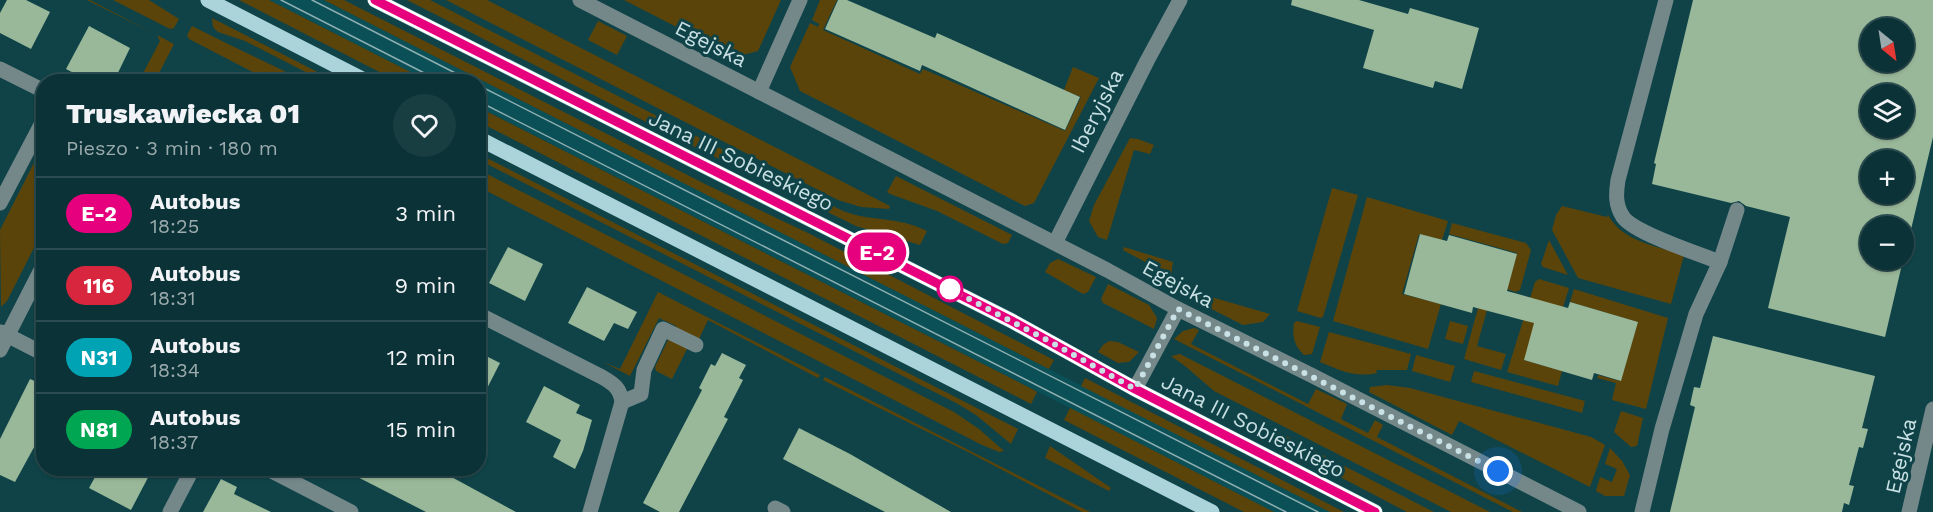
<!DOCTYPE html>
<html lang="pl">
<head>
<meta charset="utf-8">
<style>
  body { margin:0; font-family:"Work Sans",sans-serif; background:#193e42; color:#f1f3f6; height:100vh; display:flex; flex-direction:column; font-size:22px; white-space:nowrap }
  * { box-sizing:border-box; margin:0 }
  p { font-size:20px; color:#9aaaad }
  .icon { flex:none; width:33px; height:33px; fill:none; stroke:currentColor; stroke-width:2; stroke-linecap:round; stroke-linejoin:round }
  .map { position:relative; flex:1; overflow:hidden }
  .details { position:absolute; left:36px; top:74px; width:450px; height:402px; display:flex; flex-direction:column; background:#0b3236; border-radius:24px; box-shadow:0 2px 4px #0004,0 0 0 2px #2b4d51 }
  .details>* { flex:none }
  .badge { padding:0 12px; border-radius:20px; font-size:21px; line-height:39px }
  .needle { width:39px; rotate:150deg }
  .fabs { position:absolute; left:1860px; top:18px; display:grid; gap:12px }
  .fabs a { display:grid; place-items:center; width:54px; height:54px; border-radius:50%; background:#0b3236; box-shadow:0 2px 4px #0004,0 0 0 2px #2b4d51; font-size:30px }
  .you { position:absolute; width:30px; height:30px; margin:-15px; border:4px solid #fff; border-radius:50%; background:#1a73e8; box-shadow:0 0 0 9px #1a73e833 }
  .map>.badge { position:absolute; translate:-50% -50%; box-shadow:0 0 0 3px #fff }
  .round { display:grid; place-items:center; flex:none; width:63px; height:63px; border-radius:32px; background:#193e42 }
  .headline { display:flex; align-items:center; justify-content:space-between; height:102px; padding:0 30px }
  h1 { font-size:28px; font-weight:800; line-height:45px }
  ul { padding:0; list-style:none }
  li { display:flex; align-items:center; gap:18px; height:72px; padding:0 30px; border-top:2px solid #2b4d51 }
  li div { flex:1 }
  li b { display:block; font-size:22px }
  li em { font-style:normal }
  li .badge { min-width:66px; font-weight:700; text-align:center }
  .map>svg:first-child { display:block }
  .built { fill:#0b5056 }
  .green { fill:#5b440a }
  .building { fill:#99b799; fill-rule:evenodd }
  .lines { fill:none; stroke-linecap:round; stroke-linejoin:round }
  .minor { stroke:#74888a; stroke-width:15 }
  .major { stroke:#aad4d9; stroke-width:15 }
  .tram { stroke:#8eafb3; stroke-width:1.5 }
  .line-casing { stroke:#fff; stroke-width:14 }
  .line { stroke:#e6007e; stroke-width:9 }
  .walk { stroke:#c9e1e4; stroke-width:6; stroke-dasharray:0 10.8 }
  .stop-dot { fill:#fff; stroke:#e6007e; stroke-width:3 }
  .labels { text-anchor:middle; stroke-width:6; stroke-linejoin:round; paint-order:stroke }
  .street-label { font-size:21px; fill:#c9e1e4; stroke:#0f4348 }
</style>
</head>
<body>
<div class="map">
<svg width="1933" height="512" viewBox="0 0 1933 512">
  <rect width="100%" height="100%" fill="#0f4348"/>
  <!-- built -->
  <path class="built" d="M269 0H324L1330 512H1274L479 107 478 81H428Z"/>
  <!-- green -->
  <g class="green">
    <path d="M87 0H90L174 44 155 81H139L160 41 157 35Z"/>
    <path d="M113 0H149L179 19 174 28 170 29Z"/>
    <path d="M239 0H269L428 81H397Z"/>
    <path d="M324 0H344L707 185 808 233 1054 360 1049 369 1045 367Z"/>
    <path d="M407 0H430L843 211C872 222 897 216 927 231L920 245 856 226 703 151Z"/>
    <path d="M446 0H487L890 206 889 209 861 207 838 200Z"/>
    <path d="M624 0H781L758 51 735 57Z"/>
    <path d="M820 0H837L823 30 920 74 923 69 1065 131 1081 97 1064 90 1073 67 1099 78 1034 203 1025 206 800 91 790 67 810 23 818 27 819 24 812 20Z"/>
    <path d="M212 18 335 81H323L245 41 218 32 213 27Z"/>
    <path d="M598 21 627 36 617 55 588 40Z"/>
    <path d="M192 26C229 45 266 62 304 81H270L189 39 187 35Z"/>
    <path d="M478 107 1034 390 1037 392 1031 404 479 122Z"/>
    <path d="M1130 138 1138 139 1154 145 1150 154 1134 150 1107 240 1098 237 1089 221 1094 205Z"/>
    <path d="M43 145V230L7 301 1 307 0 230Z"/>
    <path d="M479 154 1018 429 1011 444 976 415 958 404 479 160Z"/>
    <path d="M479 170 954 412 979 429 1004 451 999 452 980 444 479 187Z"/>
    <path d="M896 176 1012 235 1008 243 1003 244 937 211 890 194 887 192Z"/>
    <path d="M1332 188 1358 195 1323 317 1321 318 1297 311Z"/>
    <path d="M1367 197 1448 221 1442 240 1419 234 1402 294 1441 304 1428 349 1333 321Z"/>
    <path d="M1562 206 1607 217 1608 215C1623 242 1657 246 1684 255L1671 304 1578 278 1552 230 1556 215Z"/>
    <path d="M1452 223 1526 243 1531 250 1520 290 1515 292 1507 289 1517 253 1449 234Z"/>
    <path d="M1549 240 1568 275 1543 267 1541 264Z"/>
    <path d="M1124 247 1173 262 1171 276 1123 250Z"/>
    <path d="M1058 259 1096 277 1088 292 1083 294 1045 272 1050 263Z"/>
    <path d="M1539 279 1569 288 1563 307 1524 360 1562 371 1558 386 1507 372 1535 282Z"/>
    <path d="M1108 284 1149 305 1157 318 1154 329 1103 303 1101 299Z"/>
    <path d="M1170 285 1270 314 1263 322 1243 325 1170 288Z"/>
    <path d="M1574 289 1668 318 1646 409 1612 400 1616 383 1597 378 1598 375 1620 381 1637 322 1570 302Z"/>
    <path d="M658 292 820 375 818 378 708 320 698 341 676 331V326L659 318 630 376 603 362 620 369Z"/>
    <path d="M1478 308 1487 310 1477 346 1506 354 1501 370 1464 359Z"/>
    <path d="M1297 321 1320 327 1312 354 1304 355C1294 346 1292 336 1294 323Z"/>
    <path d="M1450 321 1468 326 1463 344 1445 339Z"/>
    <path d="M1194 328 1199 330 1191 344 1308 404 1316 389 1347 404 1341 419 1368 433 1375 420 1383 425 1377 437 1522 512H1513L1174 339 1183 331Z"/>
    <path d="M1329 332 1411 354 1407 370H1376L1377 373C1355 378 1339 370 1320 362Z"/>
    <path d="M672 339 688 347 672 379 656 371 655 367 668 340Z"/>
    <path d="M1109 341 1118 342 1139 352 1129 362 1118 363 1098 352 1103 345Z"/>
    <path d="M1180 354 1490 512H1451L1214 391 1185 366 1171 356Z"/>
    <path d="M1416 355 1455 366 1450 382 1412 371Z"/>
    <path d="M1474 371 1585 401 1582 413 1471 382Z"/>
    <path d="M825 377 1090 512H1082L970 453 823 380Z"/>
    <path d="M1085 378 1344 512H1330L1081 386Z"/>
    <path d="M1387 385 1410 388 1591 437 1605 445 1590 487 1459 421 1452 435 1369 392 1370 387Z"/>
    <path d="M1070 408 1074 410 1274 512H1244L1064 420Z"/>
    <path d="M1621 411 1643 418 1637 446 1631 447 1614 432Z"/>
    <path d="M1278 432 1434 512H1407L1342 478 1276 437Z"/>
    <path d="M1050 446 1111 488 1109 491 1045 458Z"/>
    <path d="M1610 448 1622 461 1630 475 1624 496H1605L1596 491 1600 477 1612 482 1617 469 1605 464Z"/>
  </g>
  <!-- building -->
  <g class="building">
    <path d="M7 0H26L50 12 31 49 0 33V13Z"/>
    <path d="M838 0H847L935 38 937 33 1080 97 1065 130 922 65 920 71 825 29Z"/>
    <path d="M1292 0H1359L1408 14 1410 8 1479 28 1462 89 1435 81 1433 88 1363 68 1374 30 1291 5Z"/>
    <path d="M1693 0H1933V137L1904 259V226H1870V260H1903L1885 337 1768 308 1790 217 1746 206 1739 201 1731 203 1652 184 1656 164 1654 163ZM1870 28H1904V62H1870ZM1870 94H1904V128H1870ZM1870 160H1904V194H1870Z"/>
    <path d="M89 26 130 48 114 81H89L66 69Z"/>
    <path d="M1420 234 1447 241 1449 235 1517 254 1507 291 1568 308 1570 302 1638 322 1621 381 1594 373 1592 380 1524 360 1534 323 1473 307 1472 313 1404 294Z"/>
    <path d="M508 247 543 264 525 301 489 283Z"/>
    <path d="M587 287 637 312 628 329 614 323 604 341 568 323Z"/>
    <path d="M1713 336 1875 376 1862 428 1868 429 1863 448 1859 447 1849 485 1854 486 1849 505 1844 503 1842 512H1670L1695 407 1690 405 1694 387 1700 388Z"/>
    <path d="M478 352 500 363 478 406Z"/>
    <path d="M722 353 746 365 739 378 743 380 724 417 728 419 679 512H660L643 503 702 390 699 388 711 364 715 366Z"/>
    <path d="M30 379 44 385V429L15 482 0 475V439Z"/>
    <path d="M544 386 580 405 576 413 592 420 583 451 575 469 553 457 561 440 526 422Z"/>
    <path d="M799 428 850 454 951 512H885L783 459Z"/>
    <path d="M100 468H153L131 510 89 488Z"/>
    <path d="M340 468H435L516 512H426Z"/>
    <path d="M221 479 237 487 234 494 271 512H203Z"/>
  </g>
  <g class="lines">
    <!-- minor -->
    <g class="minor">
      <path d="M580 0 1107 270 1178 309 1311 375 1579 512"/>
      <path d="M1666 0 1618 180C1616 193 1615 205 1623 217 1634 233 1699 254 1720 262"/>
      <path d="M0 69 44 91"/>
      <path d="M759 92 800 0"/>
      <path d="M0 203 44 119"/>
      <path d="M1055 243 1147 61 1180 0"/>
      <path d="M478 314 602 377C614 384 620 388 622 402L590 512"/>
      <path d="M1 332 44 354"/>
      <path d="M0 350 44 264"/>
      <path d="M1135 389 1178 309"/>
      <path d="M622 402 641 394 644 370 663 329 696 345"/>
      <path d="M266 468 351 512"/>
      <path d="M775 508 783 512"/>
      <path d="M170 512 193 468"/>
      <path d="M1642 512 1662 429 1696 314 1720 262 1737 210"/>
      <path d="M1909 512 1933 409"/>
    </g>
    <!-- major -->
    <g class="major">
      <path d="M208 0 366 81"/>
      <path d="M375 0 1012 321 1135 389 1375 512"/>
      <path d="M478 138 1212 512"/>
    </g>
    <!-- tram -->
    <g class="tram">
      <path d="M281 0 440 81"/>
      <path d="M312 0 471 81"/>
      <path d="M478 85 1318 512"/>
      <path d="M478 101 1286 512"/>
    </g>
  </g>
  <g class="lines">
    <!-- line casing -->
    <g class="line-casing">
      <path id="line" d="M375 0 1012 321 1135 389 1375 512"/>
    </g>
    <!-- line -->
    <use href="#line" class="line"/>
    <!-- walk -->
    <path class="walk" d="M950 289 1047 340 1135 389 1178 309 1498 471"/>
  </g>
  <!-- markers -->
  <circle class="stop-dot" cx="950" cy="289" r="12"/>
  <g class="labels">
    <!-- street labels -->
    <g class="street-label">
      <text transform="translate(711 44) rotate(27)" y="7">Egejska</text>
      <text transform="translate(1097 111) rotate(-63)" y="7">Iberyjska</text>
      <text transform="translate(741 161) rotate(26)" y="7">Jana III Sobieskiego</text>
      <text transform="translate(1178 284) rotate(28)" y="7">Egejska</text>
      <text transform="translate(1253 426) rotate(27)" y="7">Jana III Sobieskiego</text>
      <text transform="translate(1901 456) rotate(-77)" y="7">Egejska</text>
    </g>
  </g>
</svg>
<div class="fabs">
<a><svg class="needle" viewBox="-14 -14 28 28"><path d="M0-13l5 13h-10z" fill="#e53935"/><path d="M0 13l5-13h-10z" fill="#9aaaad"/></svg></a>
<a><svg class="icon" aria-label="layers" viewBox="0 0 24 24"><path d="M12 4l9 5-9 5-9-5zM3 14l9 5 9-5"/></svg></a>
<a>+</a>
<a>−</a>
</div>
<div class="you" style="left:1498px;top:471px"></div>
<b class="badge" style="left:877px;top:252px;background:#e6007e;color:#fff">E-2</b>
<section class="details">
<div class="headline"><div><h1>Truskawiecka 01</h1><p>Pieszo · 3 min · 180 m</p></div><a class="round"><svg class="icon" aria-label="heart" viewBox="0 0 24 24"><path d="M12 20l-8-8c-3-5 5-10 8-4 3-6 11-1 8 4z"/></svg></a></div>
<ul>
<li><span class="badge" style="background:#e6007e;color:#fff">E-2</span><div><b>Autobus</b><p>18:25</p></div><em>3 min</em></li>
<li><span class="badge" style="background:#d7263d;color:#fff">116</span><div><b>Autobus</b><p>18:31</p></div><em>9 min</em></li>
<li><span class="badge" style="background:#00a3b4;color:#fff">N31</span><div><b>Autobus</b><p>18:34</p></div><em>12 min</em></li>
<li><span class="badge" style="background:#00a651;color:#fff">N81</span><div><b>Autobus</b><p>18:37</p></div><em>15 min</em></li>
</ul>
</section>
</div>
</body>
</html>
